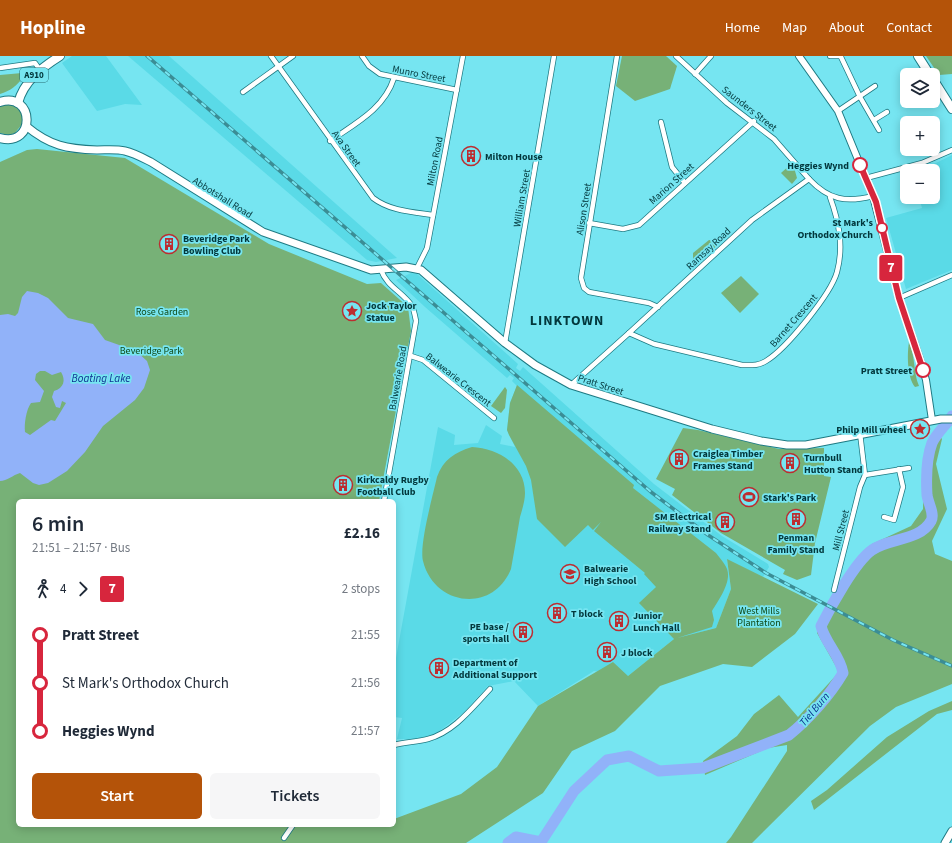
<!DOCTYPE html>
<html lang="en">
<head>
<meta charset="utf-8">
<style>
  body { margin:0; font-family:"Source Sans 3",sans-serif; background:#f6f6f7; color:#1f2937; height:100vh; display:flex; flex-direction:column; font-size:15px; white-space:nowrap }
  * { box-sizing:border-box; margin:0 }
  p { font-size:13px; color:#747a83 }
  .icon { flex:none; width:22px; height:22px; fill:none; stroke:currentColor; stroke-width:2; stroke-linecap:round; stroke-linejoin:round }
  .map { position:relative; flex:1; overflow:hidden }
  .side { position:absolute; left:16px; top:443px; width:380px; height:328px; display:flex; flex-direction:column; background:#fff; border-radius:6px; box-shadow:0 2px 10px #0003 }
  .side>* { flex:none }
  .badge { padding:0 8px; border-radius:3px; font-size:14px; line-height:26px }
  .buttons { position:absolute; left:900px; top:12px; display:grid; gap:8px }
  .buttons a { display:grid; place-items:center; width:40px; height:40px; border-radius:6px; background:#fff; box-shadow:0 2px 10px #0003; font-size:20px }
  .map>.badge { position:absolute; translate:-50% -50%; box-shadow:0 0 0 2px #fff }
  .legs { display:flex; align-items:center; gap:6px; height:44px; padding:0 16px; font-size:13px }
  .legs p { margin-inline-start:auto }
  .head { display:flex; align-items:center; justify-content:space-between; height:68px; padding:0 16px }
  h1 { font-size:22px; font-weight:600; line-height:30px }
  .primary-button { display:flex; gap:8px; margin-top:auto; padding:8px 16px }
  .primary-button a { flex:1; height:46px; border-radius:6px; background:#b45309; color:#fff; font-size:16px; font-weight:600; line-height:46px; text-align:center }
  .primary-button a+a { background:#f6f6f7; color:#1f2937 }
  ul { padding:0 16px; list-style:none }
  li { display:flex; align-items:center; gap:14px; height:48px; font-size:15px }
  li i { display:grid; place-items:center; width:6px; height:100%; margin:0 5px; background:currentColor }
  li i::after { content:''; width:10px; height:10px; margin:-5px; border:3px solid; border-radius:50%; background:#fff }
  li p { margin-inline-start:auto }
  li:first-child i { background:linear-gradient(#0000 50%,currentColor 0) }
  li:last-child i { background:linear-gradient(currentColor 50%,#0000 0) }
  header { display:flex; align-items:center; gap:24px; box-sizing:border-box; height:56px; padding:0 20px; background:#b45309; color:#fff }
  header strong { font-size:19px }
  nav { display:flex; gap:22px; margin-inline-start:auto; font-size:14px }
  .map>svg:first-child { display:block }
  .built { fill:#5adae7 }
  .green { fill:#77b177 }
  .water { fill:#91b2f9; fill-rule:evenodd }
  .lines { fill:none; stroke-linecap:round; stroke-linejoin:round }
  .river { stroke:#91b2f9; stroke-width:11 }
  .minor-casing { stroke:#1e7a83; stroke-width:6 }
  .tertiary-casing { stroke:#1e7a83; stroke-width:8 }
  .secondary-casing { stroke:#1e7a83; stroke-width:9 }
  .primary-casing { stroke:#1e7a83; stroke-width:10 }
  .minor { stroke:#fff; stroke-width:4.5 }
  .tertiary { stroke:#fff; stroke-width:6 }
  .secondary { stroke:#fff; stroke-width:7 }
  .primary { stroke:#fff; stroke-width:8 }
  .rail-casing { stroke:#3b8d95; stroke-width:3.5 }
  .rail { stroke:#76e5f1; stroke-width:2; stroke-dasharray:6; stroke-linecap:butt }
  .line-1-casing { stroke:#fff; stroke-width:9 }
  .line-1 { stroke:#d7263d; stroke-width:6 }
  .stop-1-dot { fill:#fff; stroke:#d7263d; stroke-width:2 }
  .labels { text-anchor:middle; stroke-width:3.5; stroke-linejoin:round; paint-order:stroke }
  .shield { fill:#76e5f1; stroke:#256b72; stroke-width:1 }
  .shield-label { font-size:9px; font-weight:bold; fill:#02373c }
  .street-label { font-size:10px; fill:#02373c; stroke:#76e5f1 }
  .poi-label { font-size:10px; font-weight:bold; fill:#02373c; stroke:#76e5f1; text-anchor:start }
  .stop-label { font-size:10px; font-weight:bold; fill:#02373c; stroke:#76e5f1; text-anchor:end }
  .park-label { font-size:10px; fill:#0f4815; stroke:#76e5f1 }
  .water-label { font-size:11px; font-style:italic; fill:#0f2f91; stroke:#76e5f1 }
  .district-label { font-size:14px; font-weight:bold; letter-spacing:1px; fill:#02373c; stroke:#76e5f1 }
</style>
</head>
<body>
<header>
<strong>Hopline</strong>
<nav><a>Home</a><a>Map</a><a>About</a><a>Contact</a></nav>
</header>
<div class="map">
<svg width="952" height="787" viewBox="0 0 952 787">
  <rect width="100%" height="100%" fill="#76e5f1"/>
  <!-- built -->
  <g class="built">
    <path d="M72 0H106L142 49 125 48 97 55 62 7Z"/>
    <path d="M128 0H169L397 202 376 206 367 204Z"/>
    <path d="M952 99V214L906 233 886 162 922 152 919 141H933V115L910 114 936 107Z"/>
    <path d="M411 217 417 218 518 308 516 312 520 315 523 311 654 428 722 480 768 508 769 511 763 521 727 504 731 533 716 572 674 583 628 620 594 615 538 650 514 625 488 630 464 656 437 677 417 683H397L402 662 394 661V613L438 371 455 379 454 389 478 387 486 369 502 380 500 388 515 391 507 374 510 347 517 330 512 325 514 322 510 319 507 322 425 251 396 224Z"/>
  </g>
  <!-- green -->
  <g class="green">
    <path d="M622 0H666L677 10 670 33 635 45 616 30Z"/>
    <path d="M926 0H952V18L939 19Z"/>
    <path d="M22 17 23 21C17 30 10 35 0 38V19Z"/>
    <path d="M10 48 21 54 23 67 15 77 9 79 0 77V50Z"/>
    <path d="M37 93 125 102 269 188 367 228 381 227 408 251 411 275 379 445H18V769H394V763L461 738 497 711 538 650 613 606 628 620 674 583 639 547 656 531 644 518 645 517 594 475 601 466 593 474 588 469 565 491 537 463 531 424 526 410 509 379 507 374 510 347 517 329 634 429 633 432 716 497C720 502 725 508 727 513 732 526 718 545 712 555L714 564 712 571 677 582 716 572 731 533 727 503 818 548 795 578 752 611 723 608 660 630 615 675 572 695 543 737 466 787H0V106L27 94Z"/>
    <path d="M790 109 795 115 797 122 792 128 781 117Z"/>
    <path d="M709 184 721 186 693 211V197Z"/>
    <path d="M741 220 759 238 740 257 721 237Z"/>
    <path d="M909 286C916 303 913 316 919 330L915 331C907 321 907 298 909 286Z"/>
    <path d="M505 331 507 334 505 352 501 357 491 350Z"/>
    <path d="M683 372 698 374 779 393 824 392V420L831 421 815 487 811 519 797 524 783 518 785 514 721 477 672 439 675 433 656 423Z"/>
    <path d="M936 375 942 383 936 408 947 453 932 485 935 498 952 505V628L896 651 870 670 752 787H726L731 781 787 695V689L768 692 705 719 703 705 737 680 754 658 779 639 798 661 839 616 817 577 820 568 859 502 872 488 911 470 923 453 924 406Z"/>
    <path d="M472 391C497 392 525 408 525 437 525 445 522 454 520 461 517 479 514 496 511 513 493 558 434 550 423 505 419 489 433 439 437 421 443 404 455 396 472 391Z"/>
    <path d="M952 645V654L937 658 814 754 811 745 827 734 887 681 929 655Z"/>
  </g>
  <!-- water -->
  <path class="water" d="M27 235 38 237 48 242 68 262 93 268 105 284 136 295 147 305 150 314 144 332 135 344 103 370 85 396 67 415 48 427 39 429 33 427 20 417C13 419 7 425 0 425V259L8 258 15 260 18 257 22 241ZM40 315H45L52 319 61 316C66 324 64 332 54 335L52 341 56 351 60 352 62 345 66 347 55 365 51 364 30 379 25 376C24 368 26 354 31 347L40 346 44 335 35 324 36 318Z"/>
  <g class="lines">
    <!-- river -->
    <path class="river" d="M508 787 516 781 541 786 574 735 607 704 629 700 659 715 703 712 789 679C809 663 830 639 843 617 840 599 825 587 821 570 831 550 855 506 872 494 888 482 920 485 931 465 935 458 928 447 927 439 926 422 926 403 932 387 936 378 946 369 952 360"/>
    <!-- minor casing -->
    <g class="minor-casing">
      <g id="minor">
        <path d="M271 0 373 142C390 155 412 156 433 159"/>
        <path d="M362 0 369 10 380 18 457 34"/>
        <path d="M617 0 581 222 584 232 589 236 649 247 658 251"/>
        <path d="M676 0 727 47 774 83 809 123"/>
        <path d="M830 0H841"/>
        <path d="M841 1 860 41 879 74"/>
        <path d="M0 12 35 7 40 14"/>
        <path d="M695 18 711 0"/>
        <path d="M243 36 293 0"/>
        <path d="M838 55 875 30"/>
        <path d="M874 64 887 56"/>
        <path d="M661 66 672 111 685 127"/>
        <path d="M330 85C356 67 384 53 394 22"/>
        <path d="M866 122 922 107 952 94"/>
        <path d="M589 167 623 173 639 169 754 65"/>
        <path d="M417 212 427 192 463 0"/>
        <path d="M381 214C387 231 403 236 412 250 414 254 415 260 416 265L384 445"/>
        <path d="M899 242 952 219"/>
        <path d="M629 277 654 288 742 309C751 309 758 310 766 305 786 293 831 238 837 216 844 190 839 166 830 141"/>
        <path d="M505 287 554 0"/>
        <path d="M411 300 423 304 494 362"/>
        <path d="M571 329 629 277 752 164 809 123C829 144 846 147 873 140"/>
        <path d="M865 419 909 412"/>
        <path d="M884 461 894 464 903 431 899 413"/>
        <path d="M834 534 860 431 865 419 860 377"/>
        <path d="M394 689C405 686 417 686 428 683 454 676 472 652 490 633"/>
        <path d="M284 782 293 769"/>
      </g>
    </g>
    <!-- tertiary casing -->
    <g class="tertiary-casing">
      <path id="tertiary" d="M799 0 838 55 873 140 899 242 920 303 926 324 932 364"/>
    </g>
    <!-- secondary casing -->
    <g class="secondary-casing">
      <g id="secondary">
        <path d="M26 70C50 90 67 93 97 94 107 94 116 93 125 95 134 97 143 102 151 106L263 176 371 214 406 211 421 214 505 287 535 309 571 329 712 373 761 385 787 389H806L941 363H952"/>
        <path d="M945 787 952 775"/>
      </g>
    </g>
    <!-- primary casing -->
    <g class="primary-casing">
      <g id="primary">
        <path d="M918 0 930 19"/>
        <path d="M933 23 952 53"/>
        <path d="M0 46C35 35 36 92 0 82"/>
        <path d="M18 47C24 25 41 12 60 0"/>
      </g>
    </g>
    <!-- minor -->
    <use href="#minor" class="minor"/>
    <!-- tertiary -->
    <use href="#tertiary" class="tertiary"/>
    <!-- secondary -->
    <use href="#secondary" class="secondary"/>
    <!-- primary -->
    <use href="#primary" class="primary"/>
    <!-- rail casing -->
    <g class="rail-casing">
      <path id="rail" d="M147 0 651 436 708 479 766 517 893 584 952 610"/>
    </g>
    <!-- rail -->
    <use href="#rail" class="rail"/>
  </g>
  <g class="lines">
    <!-- line-1 casing -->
    <g class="line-1-casing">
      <path id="line-1" d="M860 109 876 146 899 242 923 314"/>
    </g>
    <!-- line-1 -->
    <use href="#line-1" class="line-1"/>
  </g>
  <!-- icons -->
  <defs>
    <g id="building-ring" transform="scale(1)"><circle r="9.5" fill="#76e5f1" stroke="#bc2d30" stroke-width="1.5"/><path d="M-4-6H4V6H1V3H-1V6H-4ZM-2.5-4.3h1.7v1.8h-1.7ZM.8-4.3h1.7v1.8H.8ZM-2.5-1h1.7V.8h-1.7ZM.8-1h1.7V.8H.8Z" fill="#bc2d30"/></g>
    <g id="sight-ring" transform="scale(1)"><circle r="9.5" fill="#76e5f1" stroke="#bc2d30" stroke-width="1.5"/><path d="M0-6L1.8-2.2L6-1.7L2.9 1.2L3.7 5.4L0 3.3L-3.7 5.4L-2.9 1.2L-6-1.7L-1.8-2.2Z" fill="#bc2d30"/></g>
    <g id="stadium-ring" transform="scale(1)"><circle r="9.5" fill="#76e5f1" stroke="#bc2d30" stroke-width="1.5"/><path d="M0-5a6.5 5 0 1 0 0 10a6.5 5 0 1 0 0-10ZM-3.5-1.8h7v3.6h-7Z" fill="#bc2d30"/></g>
    <g id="school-ring" transform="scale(1)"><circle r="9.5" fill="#76e5f1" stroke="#bc2d30" stroke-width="1.5"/><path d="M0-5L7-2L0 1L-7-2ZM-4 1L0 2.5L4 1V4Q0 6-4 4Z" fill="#bc2d30"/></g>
  </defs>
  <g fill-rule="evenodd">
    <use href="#building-ring" x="471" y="100"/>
    <use href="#building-ring" x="169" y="188"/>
    <use href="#sight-ring" x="352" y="255"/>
    <use href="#sight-ring" x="920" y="373"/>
    <use href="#building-ring" x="679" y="403"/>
    <use href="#building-ring" x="790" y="407"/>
    <use href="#building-ring" x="343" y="429"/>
    <use href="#stadium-ring" x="749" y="441"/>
    <use href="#building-ring" x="796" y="463"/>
    <use href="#building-ring" x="725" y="466"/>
    <use href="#school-ring" x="570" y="518"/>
    <use href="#building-ring" x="557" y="557"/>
    <use href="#building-ring" x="619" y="565"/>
    <use href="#building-ring" x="523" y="576"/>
    <use href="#building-ring" x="607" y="596"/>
    <use href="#building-ring" x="439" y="612"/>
  </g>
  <!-- markers -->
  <g class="stop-1-dot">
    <circle cx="860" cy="109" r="7"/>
    <circle cx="882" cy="172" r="5"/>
    <circle cx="923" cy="314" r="7"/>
  </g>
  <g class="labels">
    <!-- shield labels -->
    <rect class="shield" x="20" y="12" width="28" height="14" rx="3"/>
    <g class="shield-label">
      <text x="34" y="22">A910</text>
    </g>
    <!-- street labels -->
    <g class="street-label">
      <text transform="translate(419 17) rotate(11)" y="4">Munro Street</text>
      <text transform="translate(750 52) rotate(38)" y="4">Saunders Street</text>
      <text transform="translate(347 92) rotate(54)" y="4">Ava Street</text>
      <text transform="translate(434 105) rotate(-79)" y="4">Milton Road</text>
      <text transform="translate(671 127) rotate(-42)" y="4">Marion Street</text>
      <text transform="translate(223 141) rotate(32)" y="4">Abbotshall Road</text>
      <text transform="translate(521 142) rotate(-80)" y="4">William Street</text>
      <text transform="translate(583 153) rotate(-81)" y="4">Alison Street</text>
      <text transform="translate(708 192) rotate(-43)" y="4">Ramsay Road</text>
      <text transform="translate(793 264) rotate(-49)" y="4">Barnet Crescent</text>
      <text transform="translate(397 322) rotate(-80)" y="4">Balwearie Road</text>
      <text transform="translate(459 323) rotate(38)" y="4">Balwearie Crescent</text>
      <text transform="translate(601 328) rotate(18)" y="4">Pratt Street</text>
      <text transform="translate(840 474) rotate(-76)" y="4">Mill Street</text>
    </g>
    <!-- poi labels -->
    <g class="poi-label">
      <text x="485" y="104">Milton House</text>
      <text x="183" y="186">Beveridge Park<tspan x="183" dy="12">Bowling Club</tspan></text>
      <text x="366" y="253">Jock Taylor<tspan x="366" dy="12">Statue</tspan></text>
      <text x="906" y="377" text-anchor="end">Philp Mill wheel</text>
      <text x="693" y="401">Craiglea Timber<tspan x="693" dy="12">Frames Stand</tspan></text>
      <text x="804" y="405">Turnbull<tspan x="804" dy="12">Hutton Stand</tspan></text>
      <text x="357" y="427">Kirkcaldy Rugby<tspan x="357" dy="12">Football Club</tspan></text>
      <text x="763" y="445">Stark's Park</text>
      <text x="711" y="464" text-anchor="end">SM Electrical<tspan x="711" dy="12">Railway Stand</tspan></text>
      <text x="796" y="485" text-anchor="middle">Penman<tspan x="796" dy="12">Family Stand</tspan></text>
      <text x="584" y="516">Balwearie<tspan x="584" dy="12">High School</tspan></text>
      <text x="571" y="561">T block</text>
      <text x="633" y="563">Junior<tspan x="633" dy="12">Lunch Hall</tspan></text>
      <text x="509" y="574" text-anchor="end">PE base /<tspan x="509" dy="12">sports hall</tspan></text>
      <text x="621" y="600">J block</text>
      <text x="453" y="610">Department of<tspan x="453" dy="12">Additional Support</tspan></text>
    </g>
    <!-- stop labels -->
    <g class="stop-label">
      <text x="849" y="113">Heggies Wynd</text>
      <text x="873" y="170">St Mark's<tspan x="873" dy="12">Orthodox Church</tspan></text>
      <text x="912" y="318">Pratt Street</text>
    </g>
    <!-- park labels -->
    <g class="park-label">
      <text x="162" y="259">Rose Garden</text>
      <text x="151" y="298">Beveridge Park</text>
      <text x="759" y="558">West Mills<tspan x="759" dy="12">Plantation</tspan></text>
    </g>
    <!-- water labels -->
    <g class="water-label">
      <text x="101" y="326">Boating Lake</text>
      <text transform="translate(814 653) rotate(-50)" y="4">Tiel Burn</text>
    </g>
    <!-- district labels -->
    <g class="district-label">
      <text x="567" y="269">LINKTOWN</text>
    </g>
  </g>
</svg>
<div class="buttons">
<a><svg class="icon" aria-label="layers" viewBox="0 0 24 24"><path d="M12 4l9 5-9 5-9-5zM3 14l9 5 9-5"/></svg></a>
<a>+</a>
<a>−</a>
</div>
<b class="badge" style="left:891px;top:212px;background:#d7263d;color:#fff">7</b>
<section class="side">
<div class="head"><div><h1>6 min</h1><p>21:51 – 21:57 · Bus</p></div><b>£2.16</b></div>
<div class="legs"><svg class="icon" aria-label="walk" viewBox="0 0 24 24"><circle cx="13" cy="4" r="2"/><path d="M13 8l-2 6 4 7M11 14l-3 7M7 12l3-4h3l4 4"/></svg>4<svg class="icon" aria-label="forward" viewBox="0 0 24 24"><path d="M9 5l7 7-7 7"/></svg><b class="badge" style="background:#d7263d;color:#fff">7</b><p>2 stops</p></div>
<ul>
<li><i style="color:#d7263d"></i><b>Pratt Street</b><p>21:55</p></li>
<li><i style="color:#d7263d"></i><span>St Mark's Orthodox Church</span><p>21:56</p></li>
<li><i style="color:#d7263d"></i><b>Heggies Wynd</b><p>21:57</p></li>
</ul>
<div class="primary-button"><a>Start</a><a>Tickets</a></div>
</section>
</div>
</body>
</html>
